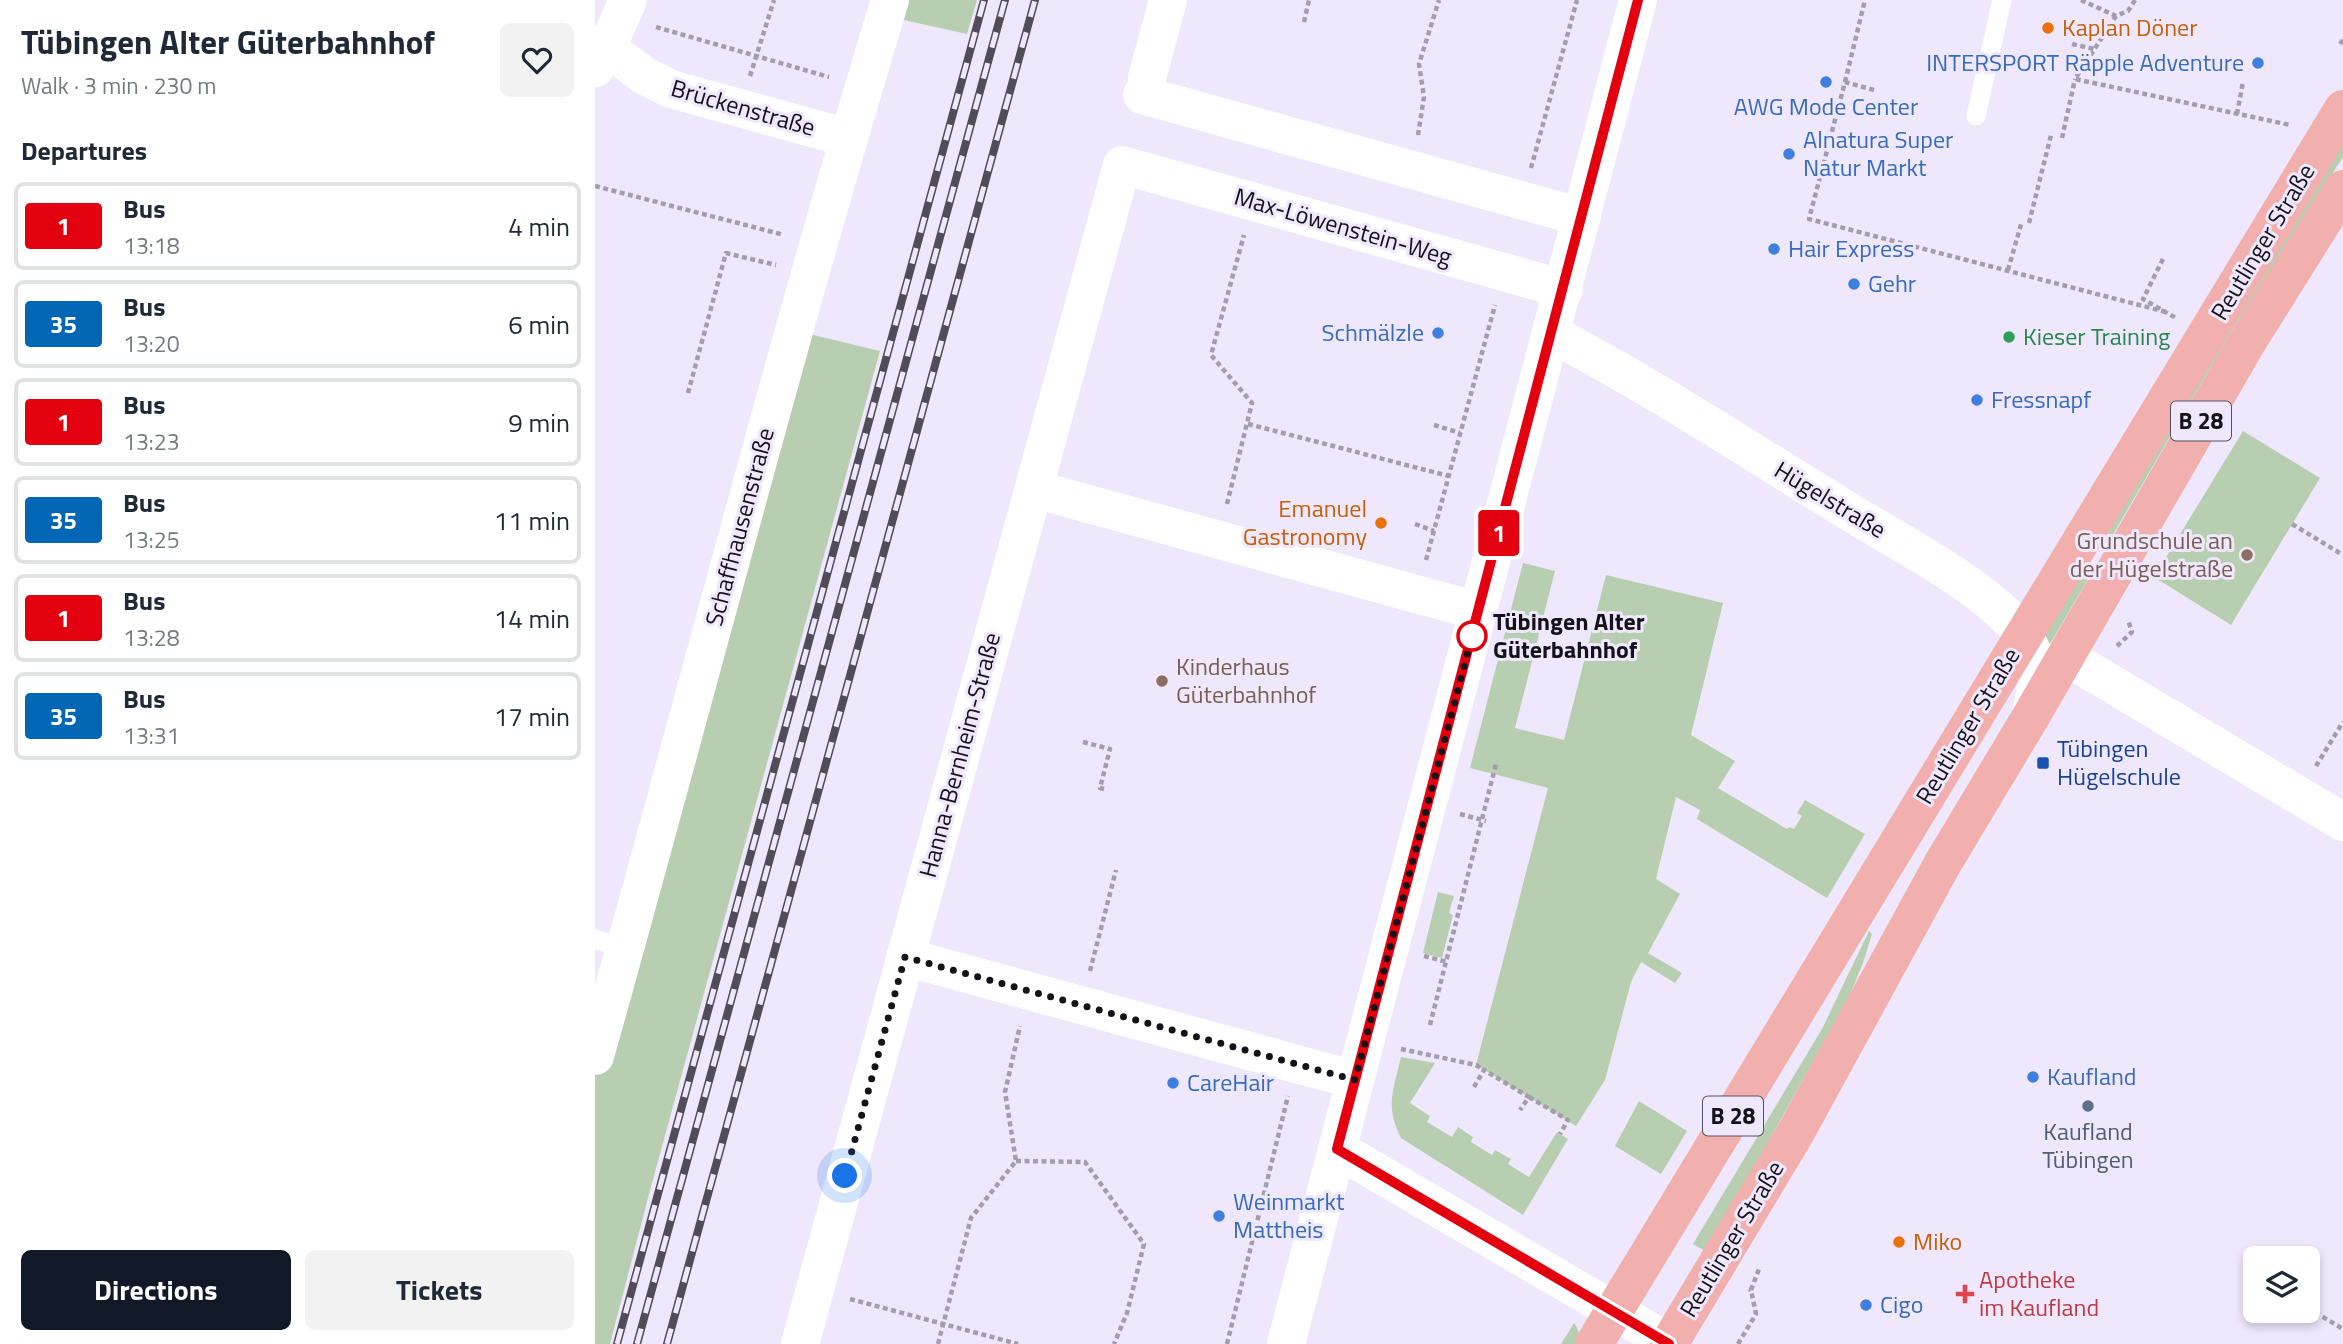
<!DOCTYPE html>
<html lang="en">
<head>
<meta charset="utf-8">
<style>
  body { margin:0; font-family:"Titillium Web",sans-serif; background:#f2f2f3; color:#1f2937; height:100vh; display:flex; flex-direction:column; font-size:26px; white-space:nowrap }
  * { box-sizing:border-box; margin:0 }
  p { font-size:23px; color:#747a83 }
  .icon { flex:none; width:38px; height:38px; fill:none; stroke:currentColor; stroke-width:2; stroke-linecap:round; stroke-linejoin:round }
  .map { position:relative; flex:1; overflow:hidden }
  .side { display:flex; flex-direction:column; background:#fff; width:595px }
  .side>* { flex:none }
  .badge { padding:0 14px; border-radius:5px; font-size:24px; line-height:46px }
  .fabs { position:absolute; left:1648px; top:1246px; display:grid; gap:14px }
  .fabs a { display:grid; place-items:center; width:77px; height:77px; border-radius:10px; background:#fff; box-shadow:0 4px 10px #0003; font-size:35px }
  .you { position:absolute; width:35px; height:35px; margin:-18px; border:5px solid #fff; border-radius:50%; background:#1a73e8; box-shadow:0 0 0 10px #1a73e833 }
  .map>.badge { position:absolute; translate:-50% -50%; box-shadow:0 0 0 4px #fff }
  h2 { padding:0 21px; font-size:26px; line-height:63px }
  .round { display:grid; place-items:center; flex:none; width:74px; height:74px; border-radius:10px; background:#f2f2f3 }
  .headline { display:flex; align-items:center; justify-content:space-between; height:119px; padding:0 21px }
  h1 { font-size:33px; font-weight:700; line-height:52px }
  .button { display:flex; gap:14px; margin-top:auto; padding:14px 21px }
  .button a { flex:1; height:80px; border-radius:10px; background:#111827; color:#fff; font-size:28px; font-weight:700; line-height:80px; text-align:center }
  .button a+a { background:#f2f2f3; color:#1f2937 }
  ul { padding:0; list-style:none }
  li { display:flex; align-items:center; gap:21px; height:88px; margin:0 14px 10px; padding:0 7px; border:4px solid #e0e1e3; border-radius:10px }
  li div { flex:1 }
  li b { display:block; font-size:26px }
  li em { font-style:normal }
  li .badge { min-width:77px; font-weight:700; text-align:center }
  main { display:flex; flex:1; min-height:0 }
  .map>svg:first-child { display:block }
  .green { fill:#b7cfb0 }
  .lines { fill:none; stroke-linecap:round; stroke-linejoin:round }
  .path { stroke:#a49dad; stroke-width:4.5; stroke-dasharray:5 3.5; stroke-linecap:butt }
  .service { stroke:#fff; stroke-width:19 }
  .minor { stroke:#fff; stroke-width:38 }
  .primary { stroke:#f1afad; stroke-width:38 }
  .rail-casing { stroke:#514c57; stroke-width:8 }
  .rail { stroke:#efe7fc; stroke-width:5; stroke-dasharray:16; stroke-linecap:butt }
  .line-casing { stroke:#fff; stroke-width:16 }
  .line { stroke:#e3000f; stroke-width:10 }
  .walk { stroke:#151219; stroke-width:7; stroke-dasharray:0 12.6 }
  .food-dot { fill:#e8710a; stroke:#efe7fc; stroke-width:2.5 }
  .shop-dot { fill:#3f7fe0; stroke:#efe7fc; stroke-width:2.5 }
  .leisure-dot { fill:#2e9e5b; stroke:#efe7fc; stroke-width:2.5 }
  .education-dot { fill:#8d6e63; stroke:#efe7fc; stroke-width:2.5 }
  .stop-dot { fill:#fff; stroke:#e3000f; stroke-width:3.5 }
  .transit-dot { fill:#1a4fb4; stroke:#efe7fc; stroke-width:2.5 }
  .service-dot { fill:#5c6f8a; stroke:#efe7fc; stroke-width:2.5 }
  .health-dot { fill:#e0444e; stroke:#efe7fc; stroke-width:2.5 }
  .labels { text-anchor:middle; stroke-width:6; stroke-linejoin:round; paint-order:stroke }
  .shield { fill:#efe7fc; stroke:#56525d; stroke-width:2 }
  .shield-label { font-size:23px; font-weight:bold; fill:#151219 }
  .food-label { font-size:24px; fill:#c56008; stroke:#efe7fc; text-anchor:start }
  .shop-label { font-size:24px; fill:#366cbe; stroke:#efe7fc; text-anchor:start }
  .street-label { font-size:24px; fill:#151219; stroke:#efe7fc }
  .leisure-label { font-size:24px; fill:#27864d; stroke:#efe7fc; text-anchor:start }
  .education-label { font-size:24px; fill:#785e54; stroke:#efe7fc; text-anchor:end }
  .stop-label { font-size:24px; font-weight:bold; fill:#151219; stroke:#efe7fc; text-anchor:start }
  .transit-label { font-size:24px; fill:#164399; stroke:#efe7fc; text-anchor:start }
  .service-label { font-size:24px; fill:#4e5e75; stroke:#efe7fc }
  .health-label { font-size:24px; fill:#be3a42; stroke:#efe7fc; text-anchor:start }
</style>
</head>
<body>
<main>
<section class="side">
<div class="headline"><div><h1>Tübingen Alter Güterbahnhof</h1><p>Walk · 3 min · 230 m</p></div><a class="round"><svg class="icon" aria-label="heart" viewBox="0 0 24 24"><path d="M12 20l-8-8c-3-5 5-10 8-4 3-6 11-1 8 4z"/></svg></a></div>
<h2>Departures</h2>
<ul>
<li><span class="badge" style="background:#e3000f;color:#fff">1</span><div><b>Bus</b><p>13:18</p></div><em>4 min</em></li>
<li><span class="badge" style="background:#0166b3;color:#fff">35</span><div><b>Bus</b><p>13:20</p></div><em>6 min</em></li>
<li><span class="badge" style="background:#e3000f;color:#fff">1</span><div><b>Bus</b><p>13:23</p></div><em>9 min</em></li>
<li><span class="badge" style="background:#0166b3;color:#fff">35</span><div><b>Bus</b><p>13:25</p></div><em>11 min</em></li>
<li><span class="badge" style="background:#e3000f;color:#fff">1</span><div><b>Bus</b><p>13:28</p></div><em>14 min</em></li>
<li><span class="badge" style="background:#0166b3;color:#fff">35</span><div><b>Bus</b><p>13:31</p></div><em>17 min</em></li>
</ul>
<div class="button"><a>Directions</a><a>Tickets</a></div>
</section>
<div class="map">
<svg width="1748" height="1344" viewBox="0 0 1748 1344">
  <rect width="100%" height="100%" fill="#efe7fc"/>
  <!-- green -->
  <g class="green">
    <path d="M295 0H382L372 34 295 17 206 332 285 351 54 1194 15 1344H0V1056Z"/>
    <path d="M1748 140V157L1638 329 1517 536 1509 531Z"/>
    <path d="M1648 431 1725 478 1636 625 1559 577Z"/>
    <path d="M1491 562 1500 567 1455 644 1448 636Z"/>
    <path d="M928 563 960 571 920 728 969 740 1011 575 1128 603 1096 735 1140 761 1123 788 1192 829 1194 827 1199 829 1207 816 1202 813 1210 800 1270 834 1232 898 1102 819 1105 810 1081 797 1061 879 1085 894 1053 953 1087 973 1080 983 1046 962 1036 982 1010 1080 981 1126 881 1065 953 788 875 768Z"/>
    <path d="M843 892 859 896 854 913 858 915 847 958 828 953Z"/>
    <path d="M1274 931 1277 934 1268 963 1254 997 1112 1252 1098 1244 1227 1029Z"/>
    <path d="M806 1057 840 1063 815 1103 835 1116 832 1122 857 1137 863 1127 878 1137 876 1142 897 1155 900 1150 916 1159 913 1164 934 1177 962 1132 973 1139 928 1215 806 1138C790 1106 798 1091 806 1057Z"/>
    <path d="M1044 1101 1092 1131 1066 1174 1020 1146Z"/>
    <path d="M979 1323C984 1330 986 1336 981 1344H966Z"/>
  </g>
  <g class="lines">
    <!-- path -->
    <g class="path">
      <path d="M1486 0 1521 16"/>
      <path d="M1540 0 1533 11 1521 16 1480 79 1695 125"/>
      <path d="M709 22 714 0"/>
      <path d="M61 27 234 77"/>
      <path d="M1477 44 1499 49"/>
      <path d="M1745 44 1748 40"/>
      <path d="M155 76 179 0"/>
      <path d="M1250 82 1270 0"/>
      <path d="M1279 90 1250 82 1214 219 1571 312"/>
      <path d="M1642 114 1648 82"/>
      <path d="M823 135 829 97 824 64 844 0"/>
      <path d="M1467 138 1480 79"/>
      <path d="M936 168 982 0"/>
      <path d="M0 186 189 235"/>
      <path d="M1434 223 1456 135"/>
      <path d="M1568 259 1548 299 1581 318"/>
      <path d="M1413 270 1427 221"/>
      <path d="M93 393 131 253 181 265"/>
      <path d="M653 424 854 476"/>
      <path d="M839 425 865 433"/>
      <path d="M632 504 657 403 616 355 649 235"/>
      <path d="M820 524 839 531"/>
      <path d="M1697 524 1748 555"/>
      <path d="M831 560 900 305"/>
      <path d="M1522 646 1537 632 1533 620"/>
      <path d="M488 742 515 749 505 788 509 789"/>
      <path d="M1721 766 1748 722"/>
      <path d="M865 814 891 821"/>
      <path d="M829 956 852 962"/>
      <path d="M495 971 521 870"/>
      <path d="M835 1025 901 764"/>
      <path d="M806 1049 881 1065 889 1070"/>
      <path d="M879 1087 889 1070 934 1097 925 1110"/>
      <path d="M934 1097 973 1120 965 1134"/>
      <path d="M421 1161 490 1162 549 1244 532 1313 519 1344"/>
      <path d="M1713 1271 1720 1260"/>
      <path d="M1156 1290 1164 1269"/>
      <path d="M255 1299 423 1344"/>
      <path d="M1713 1308 1748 1329"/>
      <path d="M343 1344 376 1218 421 1161 410 1092 425 1026"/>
      <path d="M632 1344 693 1096"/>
      <path d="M1143 1344 1161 1314 1156 1290 1154 1289"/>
    </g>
    <!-- service -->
    <g class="service">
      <path d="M1381 116 1407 0"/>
      <path d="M0 939 30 948"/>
    </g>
    <!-- minor -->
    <g class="minor">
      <path d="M12 48 50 76 76 89 253 138"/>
      <path d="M0 68 12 48 33 0"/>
      <path d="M552 78 573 0"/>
      <path d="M547 95 987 217"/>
      <path d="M957 334C1062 389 1161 455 1263 517 1309 545 1390 587 1423 629 1450 663 1443 679 1435 718"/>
      <path d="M439 489 883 611"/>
      <path d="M1470 656 1748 822"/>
      <path d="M310 957 760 1080"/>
      <path d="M0 1056C99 704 189 350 295 0"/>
      <path d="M742 1149 1076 1344"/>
      <path d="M205 1344 527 165 969 289"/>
      <path d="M691 1344 1043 0"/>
    </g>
    <!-- primary -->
    <g class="primary">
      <path d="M999 1344 1748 109"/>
      <path d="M1074 1344 1201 1132 1348 863 1435 718 1651 344 1748 189"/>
    </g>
    <!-- rail casing -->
    <g class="rail-casing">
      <g id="rail">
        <path d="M22 1344 389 0"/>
        <path d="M42 1344 410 0"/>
        <path d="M72 1344 440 0"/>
      </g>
    </g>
    <!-- rail -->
    <use href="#rail" class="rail"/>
  </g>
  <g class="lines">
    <!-- line casing -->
    <g class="line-casing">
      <path id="line" d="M1043 0 742 1149 1074 1344"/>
    </g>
    <!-- line -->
    <use href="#line" class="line"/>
    <!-- walk -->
    <path class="walk" d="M250 1176 310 957 760 1080 877 636"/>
  </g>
  <!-- markers -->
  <g class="food-dot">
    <circle cx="1453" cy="28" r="7"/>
    <circle cx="786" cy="523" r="7"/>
    <circle cx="1304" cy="1242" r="7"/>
  </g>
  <g class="shop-dot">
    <circle cx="1663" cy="63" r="7"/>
    <circle cx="1231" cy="82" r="7"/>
    <circle cx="1194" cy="154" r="7"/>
    <circle cx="1179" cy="249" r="7"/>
    <circle cx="1259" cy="284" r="7"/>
    <circle cx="843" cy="333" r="7"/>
    <circle cx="1382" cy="400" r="7"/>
    <circle cx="1438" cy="1077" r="7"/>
    <circle cx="578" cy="1083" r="7"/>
    <circle cx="624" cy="1216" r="7"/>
    <circle cx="1271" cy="1305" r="7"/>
  </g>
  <circle class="leisure-dot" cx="1414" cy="337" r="7"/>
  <g class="education-dot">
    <circle cx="1652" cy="555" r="7"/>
    <circle cx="567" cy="681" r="7"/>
  </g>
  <circle class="stop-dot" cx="877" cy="636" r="14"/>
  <rect class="transit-dot" x="1441" y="756" width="14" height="14" rx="3.5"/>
  <circle class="service-dot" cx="1493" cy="1106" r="7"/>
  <path class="health-dot" d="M1366.5 1283.5h7v7h7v7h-7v7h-7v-7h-7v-7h7z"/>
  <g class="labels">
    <!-- shield labels -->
    <g class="shield">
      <rect x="1576" y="401.5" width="60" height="39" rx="5"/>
      <rect x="1108" y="1096.5" width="60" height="39" rx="5"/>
    </g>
    <g class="shield-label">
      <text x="1606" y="429">B 28</text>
      <text x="1138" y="1124">B 28</text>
    </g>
    <!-- food labels -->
    <g class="food-label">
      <text x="1467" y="36">Kaplan Döner</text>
      <text x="772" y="517" text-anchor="end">Emanuel<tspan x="772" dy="28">Gastronomy</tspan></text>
      <text x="1318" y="1250">Miko</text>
    </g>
    <!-- shop labels -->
    <g class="shop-label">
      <text x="1649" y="71" text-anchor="end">INTERSPORT Räpple Adventure</text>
      <text x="1231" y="115" text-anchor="middle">AWG Mode Center</text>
      <text x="1208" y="148">Alnatura Super<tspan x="1208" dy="28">Natur Markt</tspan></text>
      <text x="1193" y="257">Hair Express</text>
      <text x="1273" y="292">Gehr</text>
      <text x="829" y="341" text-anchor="end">Schmälzle</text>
      <text x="1396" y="408">Fressnapf</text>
      <text x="1452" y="1085">Kaufland</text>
      <text x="592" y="1091">CareHair</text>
      <text x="638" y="1210">Weinmarkt<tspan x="638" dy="28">Mattheis</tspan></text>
      <text x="1285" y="1313">Cigo</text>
    </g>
    <!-- street labels -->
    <g class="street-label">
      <text transform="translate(148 108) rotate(16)" y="8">Brückenstraße</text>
      <text transform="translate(748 227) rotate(16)" y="8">Max-Löwenstein-Weg</text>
      <text transform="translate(1668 242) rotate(-59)" y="8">Reutlinger Straße</text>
      <text transform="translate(1235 500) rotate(31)" y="8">Hügelstraße</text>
      <text transform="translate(145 527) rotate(-75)" y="8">Schaffhausenstraße</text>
      <text transform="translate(1373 726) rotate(-59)" y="8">Reutlinger Straße</text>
      <text transform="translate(365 755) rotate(-75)" y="8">Hanna-Bernheim-Straße</text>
      <text transform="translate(1137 1239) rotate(-59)" y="8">Reutlinger Straße</text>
    </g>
    <!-- leisure labels -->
    <g class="leisure-label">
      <text x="1428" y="345">Kieser Training</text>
    </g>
    <!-- education labels -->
    <g class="education-label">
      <text x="1638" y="549">Grundschule an<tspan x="1638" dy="28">der Hügelstraße</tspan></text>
      <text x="581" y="675" text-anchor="start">Kinderhaus<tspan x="581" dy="28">Güterbahnhof</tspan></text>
    </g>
    <!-- stop labels -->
    <g class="stop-label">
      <text x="898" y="630">Tübingen Alter<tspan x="898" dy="28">Güterbahnhof</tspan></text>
    </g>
    <!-- transit labels -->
    <g class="transit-label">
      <text x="1462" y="757">Tübingen<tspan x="1462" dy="28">Hügelschule</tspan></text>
    </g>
    <!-- service labels -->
    <g class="service-label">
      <text x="1493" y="1140">Kaufland<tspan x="1493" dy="28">Tübingen</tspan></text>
    </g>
    <!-- health labels -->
    <g class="health-label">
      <text x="1384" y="1288">Apotheke<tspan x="1384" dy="28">im Kaufland</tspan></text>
    </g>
  </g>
</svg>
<div class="fabs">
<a><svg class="icon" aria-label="layers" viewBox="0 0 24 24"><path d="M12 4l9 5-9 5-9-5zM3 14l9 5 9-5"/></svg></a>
</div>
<div class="you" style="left:250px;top:1176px"></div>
<b class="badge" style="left:904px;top:533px;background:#e3000f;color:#fff">1</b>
</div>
</main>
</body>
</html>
